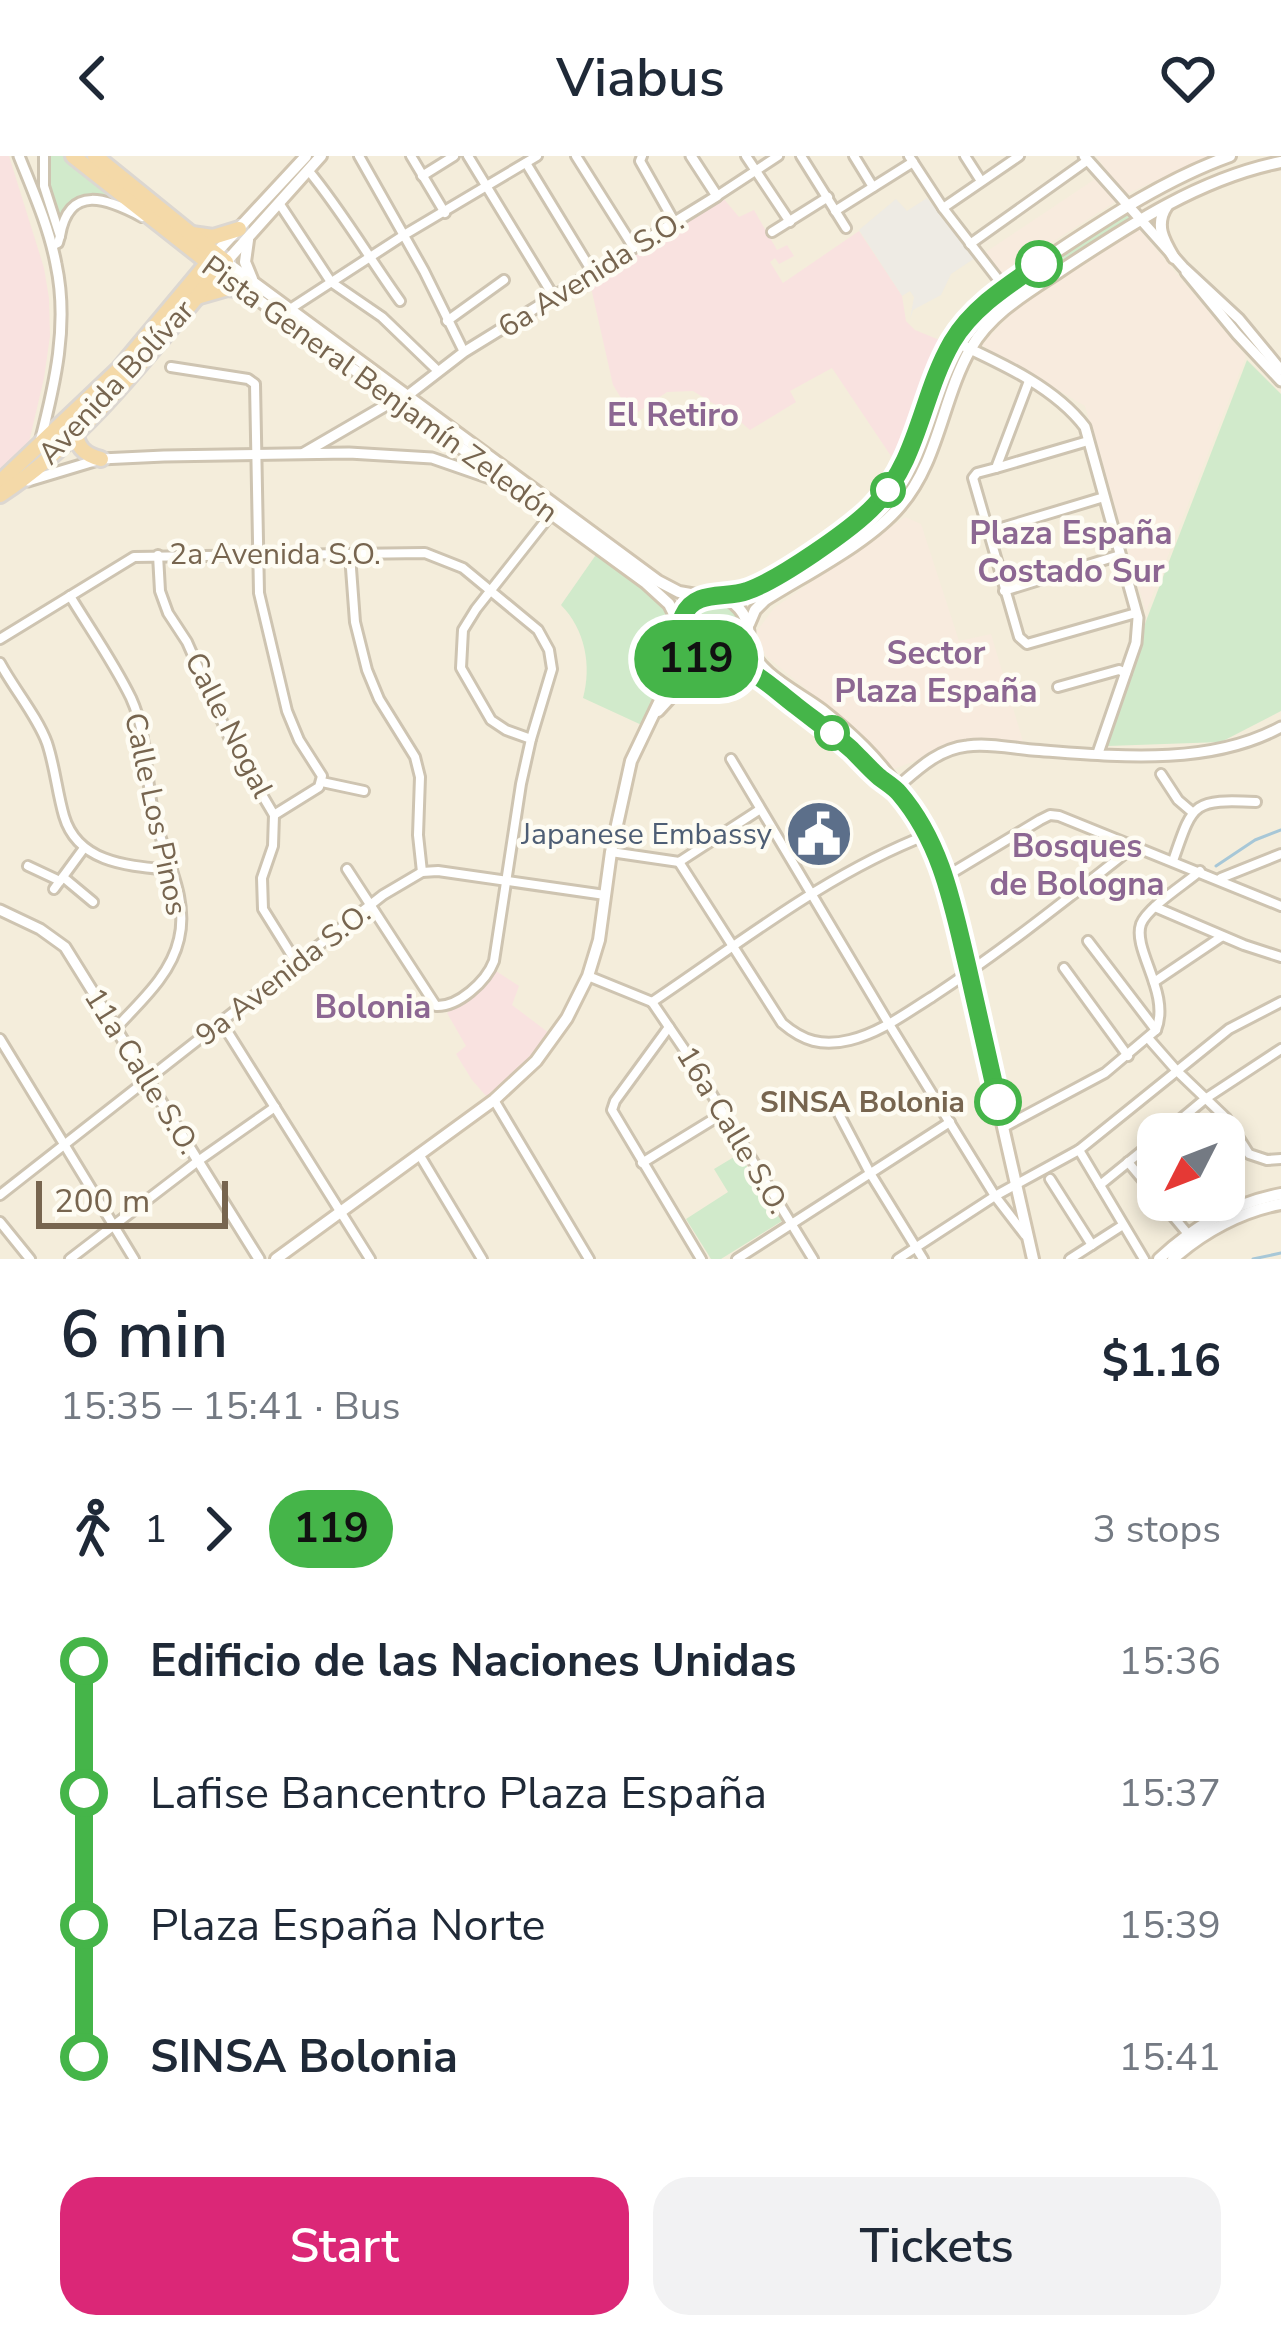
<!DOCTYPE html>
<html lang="en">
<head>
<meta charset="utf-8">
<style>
  body { margin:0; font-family:"Nunito Sans",sans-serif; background:#f2f2f3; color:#1f2937; height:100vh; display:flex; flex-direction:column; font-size:45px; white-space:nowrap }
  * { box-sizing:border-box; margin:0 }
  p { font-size:39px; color:#747a83 }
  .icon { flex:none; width:66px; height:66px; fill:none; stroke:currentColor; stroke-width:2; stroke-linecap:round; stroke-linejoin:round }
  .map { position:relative; height:1103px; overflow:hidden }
  .sheet { display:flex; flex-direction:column; background:#fff; flex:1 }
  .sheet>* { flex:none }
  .badge { padding:0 24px; border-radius:39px; font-size:42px; line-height:78px }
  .needle { width:78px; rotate:228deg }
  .controls { position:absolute; left:1137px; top:957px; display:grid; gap:24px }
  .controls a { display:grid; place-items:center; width:108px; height:108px; border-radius:24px; background:#fff; box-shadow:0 6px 18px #0003; font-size:60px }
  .scale { position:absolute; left:36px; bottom:30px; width:192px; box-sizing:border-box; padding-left:12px; border:6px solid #77654f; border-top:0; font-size:33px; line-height:42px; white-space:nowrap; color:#77654f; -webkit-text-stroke:9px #fefcf3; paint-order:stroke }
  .map>.badge { position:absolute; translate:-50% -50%; box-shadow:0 0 0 6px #fff }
  .legs { display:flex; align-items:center; gap:18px; height:132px; padding:0 60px; font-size:39px }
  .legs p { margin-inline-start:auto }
  .head { display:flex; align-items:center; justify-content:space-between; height:204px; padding:0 60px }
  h1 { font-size:66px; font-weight:600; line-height:90px }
  .button { display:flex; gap:24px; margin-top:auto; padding:24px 60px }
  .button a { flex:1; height:138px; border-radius:36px; background:#db2777; color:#fff; font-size:48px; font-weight:600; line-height:138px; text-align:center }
  .button a+a { background:#f2f2f3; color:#1f2937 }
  ul { padding:0 60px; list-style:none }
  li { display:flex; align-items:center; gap:42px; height:132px; font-size:45px }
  li i { display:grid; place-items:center; width:18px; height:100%; margin:0 15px; background:currentColor }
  li i::after { content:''; width:30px; height:30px; margin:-15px; border:9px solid; border-radius:50%; background:#fff }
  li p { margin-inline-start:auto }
  li:first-child i { background:linear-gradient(#0000 50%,currentColor 0) }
  li:last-child i { background:linear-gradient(currentColor 50%,#0000 0) }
  header { display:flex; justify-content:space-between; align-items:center; height:156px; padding:0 60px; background:#fff; font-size:54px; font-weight:600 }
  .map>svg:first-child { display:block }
  .residential { fill:#f4eddb; fill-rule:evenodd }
  .commercial { fill:#f8ebde }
  .industrial { fill:#eeebe4 }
  .medical { fill:#f9e2e0 }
  .green { fill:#d1eacb }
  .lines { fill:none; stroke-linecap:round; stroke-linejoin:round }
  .stream { stroke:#a7c7d7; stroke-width:3 }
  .minor-casing { stroke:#cec4b1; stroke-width:14 }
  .tertiary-casing { stroke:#cec4b1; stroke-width:15 }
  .secondary-casing { stroke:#d1c5b0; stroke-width:16 }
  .trunk-casing { stroke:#dcd7d1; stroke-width:20 }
  .minor { stroke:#fff; stroke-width:8 }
  .tertiary { stroke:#fff; stroke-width:9 }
  .secondary { stroke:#fff; stroke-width:10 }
  .trunk { stroke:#f4d9a8; stroke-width:14 }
  .line-1-casing { stroke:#fff; stroke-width:27 }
  .line-1 { stroke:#45b549; stroke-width:18 }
  .stop-1-dot { fill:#fff; stroke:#45b549; stroke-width:6 }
  .labels { text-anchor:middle; stroke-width:9; stroke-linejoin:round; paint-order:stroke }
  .street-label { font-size:30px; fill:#77654f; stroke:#fefcf3 }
  .service-label { font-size:30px; fill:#4e5e75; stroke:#fefcf3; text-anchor:end }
  .stop-label { font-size:30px; font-weight:bold; fill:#77654f; stroke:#fefcf3; text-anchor:end }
  .neighbourhood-label { font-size:33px; font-weight:bold; fill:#8c6792; stroke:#fefcf3 }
</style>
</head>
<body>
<header><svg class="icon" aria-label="back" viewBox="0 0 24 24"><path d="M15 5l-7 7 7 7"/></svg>Viabus<svg class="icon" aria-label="heart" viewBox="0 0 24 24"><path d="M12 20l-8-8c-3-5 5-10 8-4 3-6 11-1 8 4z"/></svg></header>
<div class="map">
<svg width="1281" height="1103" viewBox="0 0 1281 1103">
  <rect width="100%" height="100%" fill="#fcf9ed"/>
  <!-- residential -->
  <path class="residential" d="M0 0H1281V1103H0ZM1158 978H1224V1044H1158Z"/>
  <!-- commercial -->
  <g class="commercial">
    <path d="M1096 0H1210L1131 36 1002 118 986 96 1107 15Z"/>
    <path d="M1139 73 1246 200 1146 456 1085 250 981 189 1016 153Z"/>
    <path d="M905 361 921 368 959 485 991 478 1024 589 969 584 894 613 839 560 765 499 757 475 774 452Z"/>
  </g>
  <!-- industrial -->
  <path class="industrial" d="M927 42 975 102 951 118 941 139 913 154 910 163 914 141 910 135 902 140 859 74 896 43 907 55Z"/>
  <!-- medical -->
  <g class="medical">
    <path d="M0 0H9L44 112 49 142 50 180 44 222 29 286 24 297 0 315Z"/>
    <path d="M723 42 739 61 754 54 777 94 787 89 794 100 779 108 775 102 770 106 783 127 859 75 902 140 906 165 915 174 942 185 905 295 897 309 832 212 790 235 796 246 750 274 735 261 693 235 667 236 632 260 631 258 613 229 590 127Z"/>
    <path d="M496 815 519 830 512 849 549 877 523 909 487 941 472 924 456 898 466 890 447 857 489 827Z"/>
  </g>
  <!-- green -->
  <g class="green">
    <path d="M48 0H66L121 47C95 33 74 39 60 64L47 29Z"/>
    <path d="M1125 58 1129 61 1130 66 1009 146 973 184 965 183C972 149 1091 75 1125 58Z"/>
    <path d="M954 194 961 196V201L919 318 885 361 856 380 853 376C886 348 911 317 924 275 933 247 937 219 954 194Z"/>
    <path d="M1247 204 1281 238V555L1221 586 1108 590 1107 584 1146 465Z"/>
    <path d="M600 393 669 448 683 488 646 571 583 542C592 510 585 473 561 449Z"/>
    <circle cx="714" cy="474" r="29"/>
    <path d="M739 998 782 1065 721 1103H711L686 1063 728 1036 714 1013Z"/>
  </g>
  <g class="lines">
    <!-- stream -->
    <g class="stream">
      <path d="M1216 710 1255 684 1281 674"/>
      <path d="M1253 1103 1281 1097"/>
    </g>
    <!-- minor casing -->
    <g class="minor-casing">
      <g id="minor">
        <path d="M44 0V30L60 80 58 87 52 90"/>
        <path d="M359 0 424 115 464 196"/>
        <path d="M411 0 445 57"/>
        <path d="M468 0 554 141"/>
        <path d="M576 0 634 92"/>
        <path d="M642 0 640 5 675 67"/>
        <path d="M746 0 790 66"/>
        <path d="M801 0 846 72"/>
        <path d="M854 0 873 31"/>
        <path d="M909 0 943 52 1004 131"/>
        <path d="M965 0 981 25"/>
        <path d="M526 7 593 117"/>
        <path d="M308 14C342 55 369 102 400 145"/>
        <path d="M422 20 454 0"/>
        <path d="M717 40 778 0"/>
        <path d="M279 47 331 126 382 161 438 215"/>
        <path d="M943 52 1019 0"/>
        <path d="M835 55 913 6"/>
        <path d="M772 76 828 41"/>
        <path d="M60 80C69 27 108 43 142 61"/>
        <path d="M970 88 1088 4"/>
        <path d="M290 153 404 79 537 0"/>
        <path d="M447 165 504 124"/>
        <path d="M171 211 248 223 255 228 259 437 287 555 299 584 322 620 319 631 274 659"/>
        <path d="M1029 225 996 312 977 317 973 322 1019 481 1027 488 1136 457"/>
        <path d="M996 312 1088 285"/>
        <path d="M988 376 1104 341"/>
        <path d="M158 399 160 435 168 457 187 486 232 588 274 659 273 690 262 722 263 753 296 806"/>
        <path d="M350 399 355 466 367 514 379 543 415 601 420 621 418 679 422 716"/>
        <path d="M1004 435 1120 399"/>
        <path d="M70 440C90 473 114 507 131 542 147 577 145 613 152 650 160 694 190 738 179 783 171 819 140 846 116 872"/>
        <path d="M0 483 134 401 425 397 463 412 538 474 549 494 552 513 531 583 521 628 494 805C486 826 458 851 436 850L347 713"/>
        <path d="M0 507C14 533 37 560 47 587 55 611 57 636 64 660 78 708 130 710 172 714"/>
        <path d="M1058 531 1119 514 1126 517"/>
        <path d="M531 583 506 574 491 564 461 512 463 474 476 453 551 358"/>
        <path d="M731 603 889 868 995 1040 1025 1079"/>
        <path d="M1161 618 1178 644 1192 656"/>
        <path d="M322 626 364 635"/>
        <path d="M611 696 679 706 759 654"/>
        <path d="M1173 705C1193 647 1192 643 1256 646"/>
        <path d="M679 706 782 867C803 885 822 891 850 884 880 877 906 857 932 841 1002 795 1067 743 1133 691"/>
        <path d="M28 710 60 725"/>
        <path d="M63 721 93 746"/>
        <path d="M945 721 1040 664 1050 659 1059 660 1281 750"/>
        <path d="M1221 722 1281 698"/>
        <path d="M54 733 84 692"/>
        <path d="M1155 751 1244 789 1281 801"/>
        <path d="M1088 785 1156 874"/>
        <path d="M1064 812 1128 900"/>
        <path d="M588 820 652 846"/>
        <path d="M1154 826 1221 781"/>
        <path d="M652 846C740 787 828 717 927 679"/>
        <path d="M652 846 684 893 813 1103"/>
        <path d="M222 867 370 1103"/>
        <path d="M669 871 615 945 612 954 701 1103"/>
        <path d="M1148 882 1177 915 1226 962 1249 998 1267 1004 1281 1003"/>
        <path d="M0 883 134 1103"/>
        <path d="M494 944 589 1103"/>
        <path d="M839 958 870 1017 923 1103"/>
        <path d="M1004 971 1105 917 1156 874C1171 837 1132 794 1141 768 1148 751 1185 728 1200 715"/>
        <path d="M1163 978 1205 943 1281 893"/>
        <path d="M1079 994 1144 1103"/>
        <path d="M419 998 482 1103"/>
        <path d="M1128 1006 1188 1078"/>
        <path d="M642 1007 722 958"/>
        <path d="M1050 1023 1092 1089"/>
        <path d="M1100 1029 1158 982"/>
        <path d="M0 1039 383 739 422 716 438 715 605 739"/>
        <path d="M1200 1044 1208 1065"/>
        <path d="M0 1066 30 1103"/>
        <path d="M70 1103 198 1005 275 951"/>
        <path d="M737 1103 950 966"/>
        <path d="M898 1103 995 1040 1079 994 1229 873 1281 846"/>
        <path d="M1070 1103 1123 1069"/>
      </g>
    </g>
    <!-- tertiary casing -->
    <g class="tertiary-casing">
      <g id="tertiary">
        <path d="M19 0C33 35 49 71 56 108 69 168 55 228 40 286"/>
        <path d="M1084 0 1183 111 1239 163 1281 214"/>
        <path d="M1186 116 1237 178 1281 225"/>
        <path d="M953 185C998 206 1054 230 1085 271L1138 462 1136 487 1098 597"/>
        <path d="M407 240 464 196 717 40 691 0"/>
        <path d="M304 297 395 244"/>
        <path d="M28 325 101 303 164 300 349 297 432 302 507 328"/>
        <path d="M896 632C917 614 938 593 967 590 988 587 1011 592 1032 594 1113 600 1208 611 1281 571"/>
        <path d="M0 754 40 773 65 791 259 1103"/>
      </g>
    </g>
    <!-- secondary casing -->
    <g class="secondary-casing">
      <g id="secondary">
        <path d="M321 0 226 106 658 425 679 436 702 440"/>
        <path d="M1167 50C1154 69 1164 85 1174 102"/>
        <path d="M248 84 245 106 252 123"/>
        <path d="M215 98 306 0"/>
        <path d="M219 115 646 427 669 448 679 468"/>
        <path d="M715 439C757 447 761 504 718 508 676 513 667 458 705 440 720 439 736 440 750 434 767 427 782 415 798 406 838 380 883 353 905 309 927 265 930 213 961 173 986 141 1020 121 1053 98 1109 61 1166 23 1230 0"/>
        <path d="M749 468 755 454 765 444C806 418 869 387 900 350 939 305 942 242 971 192 991 157 1027 137 1060 115 1128 70 1200 22 1281 6"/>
        <path d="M748 487C758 519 797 535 822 554 836 565 851 578 864 591 904 631 935 688 951 742L1033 1103"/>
        <path d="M728 506C763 518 822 567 851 593 865 606 877 620 893 630"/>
        <path d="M658 555 690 520 712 510"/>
        <path d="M276 1103 494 944 536 905 567 862 588 820 599 784 611 696 631 605 677 509 683 488"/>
        <path d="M1159 1103C1194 1070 1233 1047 1281 1038"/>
        <path d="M1173 1103C1203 1076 1242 1055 1281 1048"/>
      </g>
    </g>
    <!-- trunk casing -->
    <g class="trunk-casing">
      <g id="trunk">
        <path d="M73 0 215 112"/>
        <path d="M192 78 213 81 239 73"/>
        <path d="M200 140 228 132 245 134"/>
        <path d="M76 275C76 291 85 299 101 303"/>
        <path d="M0 326 119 213 215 98"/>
        <path d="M0 339C87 283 159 185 226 106L95 0"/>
      </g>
    </g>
    <!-- minor -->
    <use href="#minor" class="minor"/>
    <!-- tertiary -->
    <use href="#tertiary" class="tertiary"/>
    <!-- secondary -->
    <use href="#secondary" class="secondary"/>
    <!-- trunk -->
    <use href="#trunk" class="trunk"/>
  </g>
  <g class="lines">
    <!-- line-1 casing -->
    <g class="line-1-casing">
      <path id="line-1" d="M998 946C988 902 978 857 968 813 953 750 942 687 899 637 893 630 885 626 878 620 869 612 861 603 852 594 834 578 814 564 795 549 779 537 763 521 744 512 726 504 708 514 693 500 681 490 676 474 683 460 695 433 725 443 747 435 777 425 853 373 875 349 919 303 921 240 952 186 972 152 1007 130 1039 108"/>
    </g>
    <!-- line-1 -->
    <use href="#line-1" class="line-1"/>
  </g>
  <!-- icons -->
  <defs>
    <g id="civic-disc" transform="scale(3.45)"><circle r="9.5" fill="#5c6f8a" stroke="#fefcf3"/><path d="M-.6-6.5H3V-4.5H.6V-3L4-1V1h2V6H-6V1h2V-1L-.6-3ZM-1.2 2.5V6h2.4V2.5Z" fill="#fff"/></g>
  </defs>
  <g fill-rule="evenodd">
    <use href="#civic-disc" x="819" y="678"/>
  </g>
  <!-- markers -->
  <g class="stop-1-dot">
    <circle cx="1039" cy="108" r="21"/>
    <circle cx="888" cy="334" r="15"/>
    <circle cx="832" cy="577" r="15"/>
    <circle cx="998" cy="946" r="21"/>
  </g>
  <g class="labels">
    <!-- street labels -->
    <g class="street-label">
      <text transform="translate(591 118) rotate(-32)" y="10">6a Avenida S.O.</text>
      <text transform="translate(116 226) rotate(-47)" y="10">Avenida Bolívar</text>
      <text transform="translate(380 233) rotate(36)" y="10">Pista General Benjamín Zeledón</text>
      <text x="275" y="408">2a Avenida S.O.</text>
      <text transform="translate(229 569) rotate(63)" y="10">Calle Nogal</text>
      <text transform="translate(156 658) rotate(78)" y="10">Calle Los Pinos</text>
      <text transform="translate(283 818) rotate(-38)" y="10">9a Avenida S.O.</text>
      <text transform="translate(142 915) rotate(58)" y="10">11a Calle S.O.</text>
      <text transform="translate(733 974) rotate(59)" y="10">16a Calle S.O.</text>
    </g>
    <!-- service labels -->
    <g class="service-label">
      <text x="772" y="688">Japanese Embassy</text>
    </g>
    <!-- stop labels -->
    <g class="stop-label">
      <text x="965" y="956">SINSA Bolonia</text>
    </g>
    <!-- neighbourhood labels -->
    <g class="neighbourhood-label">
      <text x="673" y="270">El Retiro</text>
      <text x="1071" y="388">Plaza España<tspan x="1071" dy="38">Costado Sur</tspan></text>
      <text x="936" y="508">Sector<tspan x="936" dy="38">Plaza España</tspan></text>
      <text x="1077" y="701">Bosques<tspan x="1077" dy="38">de Bologna</tspan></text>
      <text x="373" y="862">Bolonia</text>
    </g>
  </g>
</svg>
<div class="controls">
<a><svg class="needle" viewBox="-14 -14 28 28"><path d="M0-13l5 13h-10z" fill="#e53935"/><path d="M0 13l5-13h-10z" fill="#747a83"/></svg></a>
</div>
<div class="scale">200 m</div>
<b class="badge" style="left:696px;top:503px;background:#45b549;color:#111">119</b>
</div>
<section class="sheet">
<div class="head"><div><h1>6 min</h1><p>15:35 – 15:41 · Bus</p></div><b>$1.16</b></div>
<div class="legs"><svg class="icon" aria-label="walk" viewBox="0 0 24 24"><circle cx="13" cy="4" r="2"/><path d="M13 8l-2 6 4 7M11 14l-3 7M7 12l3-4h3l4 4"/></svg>1<svg class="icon" aria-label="forward" viewBox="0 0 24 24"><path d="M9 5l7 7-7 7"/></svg><b class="badge" style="background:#45b549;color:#111">119</b><p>3 stops</p></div>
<ul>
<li><i style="color:#45b549"></i><b>Edificio de las Naciones Unidas</b><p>15:36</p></li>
<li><i style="color:#45b549"></i><span>Lafise Bancentro Plaza España</span><p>15:37</p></li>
<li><i style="color:#45b549"></i><span>Plaza España Norte</span><p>15:39</p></li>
<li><i style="color:#45b549"></i><b>SINSA Bolonia</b><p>15:41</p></li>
</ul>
<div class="button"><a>Start</a><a>Tickets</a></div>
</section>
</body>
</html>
